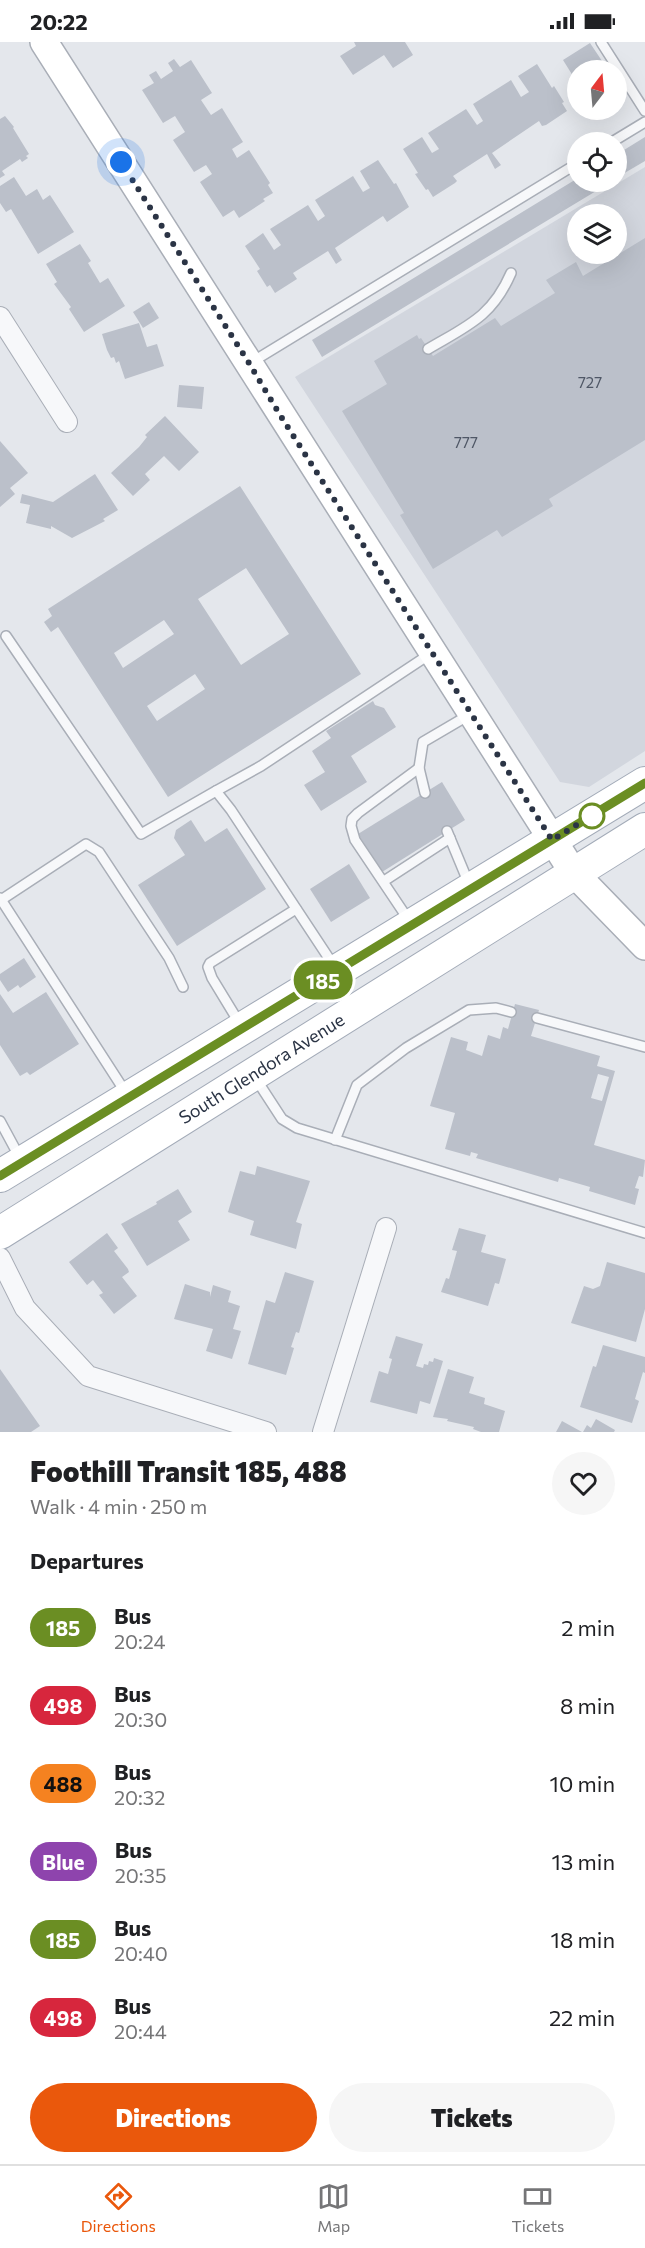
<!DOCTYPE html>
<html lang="en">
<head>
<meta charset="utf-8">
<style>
  body { margin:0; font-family:Commissioner,sans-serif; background:#f6f6f6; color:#202124; height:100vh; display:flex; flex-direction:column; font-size:22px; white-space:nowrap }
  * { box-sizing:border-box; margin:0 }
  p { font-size:20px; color:#757577 }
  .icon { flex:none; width:33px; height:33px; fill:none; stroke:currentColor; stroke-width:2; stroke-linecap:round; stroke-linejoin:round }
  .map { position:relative; height:1390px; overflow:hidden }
  .panel { display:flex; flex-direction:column; background:#fff; flex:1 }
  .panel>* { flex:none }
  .badge { padding:0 12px; border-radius:20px; font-size:21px; line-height:39px }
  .needle { width:39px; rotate:16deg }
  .fabs { position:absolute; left:567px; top:18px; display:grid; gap:12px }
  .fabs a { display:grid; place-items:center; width:60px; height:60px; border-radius:50%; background:#fff; box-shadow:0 6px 24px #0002; font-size:30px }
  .you { position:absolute; width:30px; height:30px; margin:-15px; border:4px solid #fff; border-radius:50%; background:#1a73e8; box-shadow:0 0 0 9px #1a73e833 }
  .map>.badge { position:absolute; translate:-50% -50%; box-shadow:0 0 0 3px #fff }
  h2 { padding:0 30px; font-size:22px; line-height:54px }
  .round { display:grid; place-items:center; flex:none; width:63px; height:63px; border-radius:32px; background:#f6f6f6 }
  .overview { display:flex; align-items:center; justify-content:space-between; height:102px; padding:0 30px }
  h1 { font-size:28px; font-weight:800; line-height:45px }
  .primary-button { display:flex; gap:12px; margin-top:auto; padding:12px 30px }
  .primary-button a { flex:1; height:69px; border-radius:36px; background:#ea580c; color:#fff; font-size:24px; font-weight:800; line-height:69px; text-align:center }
  .primary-button a+a { background:#f6f6f6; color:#202124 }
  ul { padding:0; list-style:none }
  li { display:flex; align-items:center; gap:18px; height:78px; padding:0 30px }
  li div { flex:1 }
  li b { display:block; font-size:22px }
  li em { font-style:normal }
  li .badge { min-width:66px; font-weight:700; text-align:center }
  .status { display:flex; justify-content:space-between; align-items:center; height:42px; padding:0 30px; background:#fff; direction:ltr }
  .status svg { height:16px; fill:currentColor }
  .tabs { display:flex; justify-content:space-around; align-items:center; height:84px; border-top:2px solid #e0e0e0; background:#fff; font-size:16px; color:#757577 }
  .tabs a { display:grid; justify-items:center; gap:3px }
  .tabs .on { color:#ea580c }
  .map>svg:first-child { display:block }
  .built { fill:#d2d6de; fill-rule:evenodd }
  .building { fill:#bbc0ca; fill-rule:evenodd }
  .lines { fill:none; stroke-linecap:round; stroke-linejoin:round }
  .lane-casing { stroke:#a9aeb7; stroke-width:12 }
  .street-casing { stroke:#a9aeb7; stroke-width:22 }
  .secondary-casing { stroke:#a9aeb7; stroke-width:30 }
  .primary-casing { stroke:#a3abb8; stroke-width:34 }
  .lane { stroke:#f7f8fa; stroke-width:9 }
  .street { stroke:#f7f8fa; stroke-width:20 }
  .secondary { stroke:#fff; stroke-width:27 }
  .primary { stroke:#fff; stroke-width:32 }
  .line-casing { stroke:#fff; stroke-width:14 }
  .line { stroke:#6b8e23; stroke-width:9 }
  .walk { stroke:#2b3445; stroke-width:6; stroke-dasharray:0 10.8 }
  .stop-dot { fill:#fff; stroke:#6b8e23; stroke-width:3 }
  .labels { text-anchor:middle; stroke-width:4.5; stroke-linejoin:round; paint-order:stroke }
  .number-label { font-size:15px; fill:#4f5766 }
  .street-label { font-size:18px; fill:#2b3445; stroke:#f4f6f9 }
</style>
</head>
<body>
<div class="status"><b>20:22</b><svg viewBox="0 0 49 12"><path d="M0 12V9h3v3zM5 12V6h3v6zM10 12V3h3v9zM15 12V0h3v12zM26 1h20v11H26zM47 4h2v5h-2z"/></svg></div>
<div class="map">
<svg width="645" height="1390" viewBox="0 0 645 1390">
  <rect width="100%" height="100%" fill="#e4e7ec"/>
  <!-- built -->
  <path class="built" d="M645 125V709L589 745 560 740 295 335ZM578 172H616V212H578Z"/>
  <!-- building -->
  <g class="building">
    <path d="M354 0H405L413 13 393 26 384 13 353 33 340 14 356 4Z"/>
    <path d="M590 1 608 28H578V42L563 18Z"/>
    <path d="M174 17 180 25 191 18 212 51 201 58 211 73 222 66 243 100 232 107 237 116 249 108 270 141 268 143 273 151 263 157 265 159 239 176 234 168 223 175 200 140 212 132 206 123 194 130 173 98 185 90 175 74 163 81 142 48 154 41 149 33 156 29 161 37 173 29 168 21Z"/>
    <path d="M537 22 552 46 554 44 564 60 562 61 567 69 546 83 542 84 539 79 492 111 501 123 495 127 487 112 453 134 457 139 455 141 433 155 428 147 426 148 415 132 418 131 403 107 422 95 432 111 439 107 428 91 466 67 477 83 483 79 473 62 511 38 521 55 529 50 518 34Z"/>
    <path d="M5 74 14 85 13 86 29 112 26 114 28 116 22 120 20 117 2 129 5 133 0 136V77Z"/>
    <path d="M645 95V119L616 136V113Z"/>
    <path d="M378 118 394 142 396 141 409 165 387 180 383 174 335 206 342 218 336 222 328 209 293 231 297 237 275 251 270 243 267 245 257 229 260 227 245 204 263 191 274 208 281 203 270 187 308 163 318 179 325 174 315 158 353 134 363 150 370 146 360 129Z"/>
    <path d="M14 135 26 154 37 147 43 158 50 153 74 190 38 212 11 167 6 170 0 161V144Z"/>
    <path d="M578 136V140H611L322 315 312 298Z"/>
    <path d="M645 196V398L549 457 553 464 502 495 497 488 433 527 400 473 404 471 342 369 387 342 374 319 417 293 419 297 421 296 433 314 495 276 501 284 555 251 546 238 576 220 583 234Z"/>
    <path d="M80 202 91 219 88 221 100 241 108 236 125 264 84 290 69 267 71 265 54 242 57 240 46 222Z"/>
    <path d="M149 260 159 276 143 286 133 270Z"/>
    <path d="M139 281 147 305 157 302 164 324 125 337 119 319 116 321 114 315 111 316 107 308 102 292Z"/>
    <path d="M179 343 204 345 202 367 177 365Z"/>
    <path d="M165 374 199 410 179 429 164 414 145 432 150 438 133 454 111 431 139 405 147 395 145 393Z"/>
    <path d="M0 399 28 431 10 446 15 452 0 465Z"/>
    <path d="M95 432 118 468 103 477 105 479 72 496 51 484V487L26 481 30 463 20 461 22 452 53 460Z"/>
    <path d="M240 444 361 632 168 755 58 585 51 590 44 580 52 574 48 567ZM246 526 289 592 241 623 198 557ZM164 578 174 592 123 626 114 611ZM195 632 205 647 157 679 147 664Z"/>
    <path d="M373 659 375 663 384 666 396 685 351 714 367 740 321 769 304 743 325 730 312 709 331 696 326 689Z"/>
    <path d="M442 740 465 778 382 830 358 792Z"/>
    <path d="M191 778 205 800 227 786 266 847 177 904 138 843 185 813 174 796 176 788Z"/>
    <path d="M349 822 370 856 331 880 310 847Z"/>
    <path d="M24 916 36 935 20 946 18 943 8 950 0 938V932Z"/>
    <path d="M46 950 79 1002 30 1033 27 1030 20 1034 0 1003V952L13 971Z"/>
    <path d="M515 962 539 968 531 994 600 1014 597 1024 615 1029 594 1103 645 1118 643 1135 639 1134 635 1146 639 1147 635 1163 589 1149 590 1145 559 1136 558 1140 476 1116 478 1112 471 1110 470 1114 445 1107 455 1071 430 1064 451 995 468 1000 466 1008 482 1014 488 993 500 997 503 985 508 987ZM598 1032 609 1035 602 1059 591 1056Z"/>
    <path d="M257 1124 310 1139 296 1180 302 1182 296 1207 250 1193 254 1179 228 1170 240 1129 255 1133Z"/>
    <path d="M178 1147 192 1170 178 1179 190 1198 147 1224 121 1182 157 1162 156 1160Z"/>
    <path d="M459 1186 486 1193 481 1210 506 1217 499 1242 495 1241 488 1264 441 1250 446 1236 449 1237 457 1209 452 1208Z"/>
    <path d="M107 1191 118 1206 114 1209 128 1227 129 1230 122 1235 137 1254 114 1272 99 1253 103 1251 93 1238 87 1243 69 1220Z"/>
    <path d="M607 1220 645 1231V1267L636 1300 571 1281 584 1244 593 1247 600 1244Z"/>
    <path d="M285 1230 314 1239 299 1291 296 1290 291 1305 294 1306 286 1333 248 1322 266 1258 275 1261Z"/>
    <path d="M185 1242 210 1250V1255L213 1243 231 1249 228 1260 240 1264 233 1287 241 1289 232 1317 206 1309 213 1287 174 1277Z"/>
    <path d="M396 1294 423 1302 416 1324 423 1326 424 1322 428 1323 429 1319 433 1320 434 1316 443 1319 430 1362 420 1359 417 1372 370 1360 379 1329 388 1332 392 1317 389 1316Z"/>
    <path d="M603 1303 645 1315V1331L643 1330 635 1357 639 1359 632 1381 580 1365 593 1324 596 1325Z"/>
    <path d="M0 1327 40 1384 31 1390H0Z"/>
    <path d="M448 1327 474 1335 469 1351 485 1356 484 1362 505 1369 499 1390H481L473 1387 474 1385 447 1379 448 1377 433 1375Z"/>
    <path d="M596 1377 615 1388 614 1390H583L587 1383 591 1386Z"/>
    <path d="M562 1379 582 1390H556Z"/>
  </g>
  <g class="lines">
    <!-- lane casing -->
    <g class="lane-casing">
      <g id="lane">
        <path d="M601 0 645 69"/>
        <path d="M612 100 645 80"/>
        <path d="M428 307C467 284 492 275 511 231"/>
        <path d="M252 320 578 121"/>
        <path d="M6 594 141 792 216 749 231 768 334 924"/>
        <path d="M216 749 261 724 430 612"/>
        <path d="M425 751 419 726 423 700 469 673"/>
        <path d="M447 789 469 842"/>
        <path d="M384 839 450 796"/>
        <path d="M0 856 126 1051"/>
        <path d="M1 858 86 802 99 810 130 857 169 916 183 945"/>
        <path d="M410 880 355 798 351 784 352 777 358 771 419 726"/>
        <path d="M537 976 645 1005"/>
        <path d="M240 982 212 936 208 925 210 921 296 867"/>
        <path d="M256 1037 282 1077 297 1086 645 1191"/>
        <path d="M0 1079 20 1116"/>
        <path d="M335 1098 357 1043 406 1006 469 968 496 966 511 970"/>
      </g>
    </g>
    <!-- street casing -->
    <g class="street-casing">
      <g id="street">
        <path d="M0 275 67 380"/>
        <path d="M0 1216 25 1266 88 1334 266 1390"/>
        <path d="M323 1390 386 1186"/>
      </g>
    </g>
    <!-- secondary casing -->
    <g class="secondary-casing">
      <path id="secondary" d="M44 0 573 830 645 904"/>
    </g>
    <!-- primary casing -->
    <g class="primary-casing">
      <g id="primary">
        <path d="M0 1134 645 741"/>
        <path id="s1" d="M0 1191 645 787"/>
      </g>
    </g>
    <!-- lane -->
    <use href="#lane" class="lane"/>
    <!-- street -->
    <use href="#street" class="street"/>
    <!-- secondary -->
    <use href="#secondary" class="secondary"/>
    <!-- primary -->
    <use href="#primary" class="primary"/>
  </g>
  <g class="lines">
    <!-- line casing -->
    <g class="line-casing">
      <path id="line" d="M0 1134 645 741"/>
    </g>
    <!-- line -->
    <use href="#line" class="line"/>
    <!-- walk -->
    <path class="walk" d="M121 120 249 321 280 373 552 798 596 771 592 774"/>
  </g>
  <!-- markers -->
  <circle class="stop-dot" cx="592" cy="774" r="12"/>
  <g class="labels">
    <!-- number labels -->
    <g class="number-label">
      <text x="590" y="346">727</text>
      <text x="466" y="406">777</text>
    </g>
    <!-- street labels -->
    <g class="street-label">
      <text dy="6" stroke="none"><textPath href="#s1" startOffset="309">South Glendora Avenue</textPath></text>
    </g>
  </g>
</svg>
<div class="fabs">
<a><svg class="needle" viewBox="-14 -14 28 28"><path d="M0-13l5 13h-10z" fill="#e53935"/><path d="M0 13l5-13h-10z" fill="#757577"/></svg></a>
<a><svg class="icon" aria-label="locate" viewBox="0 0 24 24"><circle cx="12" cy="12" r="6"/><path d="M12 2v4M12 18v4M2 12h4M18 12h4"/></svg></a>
<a><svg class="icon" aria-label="layers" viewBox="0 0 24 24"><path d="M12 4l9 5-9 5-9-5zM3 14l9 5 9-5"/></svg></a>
</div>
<div class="you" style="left:121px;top:120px"></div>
<b class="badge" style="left:323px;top:938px;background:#6b8e23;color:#fff">185</b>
</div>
<section class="panel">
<div class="overview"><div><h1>Foothill Transit 185, 488</h1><p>Walk · 4 min · 250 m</p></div><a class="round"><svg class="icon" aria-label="heart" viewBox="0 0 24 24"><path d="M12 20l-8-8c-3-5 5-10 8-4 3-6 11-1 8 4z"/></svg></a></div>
<h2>Departures</h2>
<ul>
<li><span class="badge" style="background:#6b8e23;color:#fff">185</span><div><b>Bus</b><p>20:24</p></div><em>2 min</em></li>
<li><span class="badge" style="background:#d7263d;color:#fff">498</span><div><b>Bus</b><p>20:30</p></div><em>8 min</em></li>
<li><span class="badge" style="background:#f58220;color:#111">488</span><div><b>Bus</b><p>20:32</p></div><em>10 min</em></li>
<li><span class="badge" style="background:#8e44ad;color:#fff">Blue</span><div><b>Bus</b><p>20:35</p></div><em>13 min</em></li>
<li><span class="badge" style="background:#6b8e23;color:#fff">185</span><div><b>Bus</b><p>20:40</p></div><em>18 min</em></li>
<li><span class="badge" style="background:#d7263d;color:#fff">498</span><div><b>Bus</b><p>20:44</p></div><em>22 min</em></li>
</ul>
<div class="primary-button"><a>Directions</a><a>Tickets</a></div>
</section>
<nav class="tabs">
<a class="on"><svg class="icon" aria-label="directions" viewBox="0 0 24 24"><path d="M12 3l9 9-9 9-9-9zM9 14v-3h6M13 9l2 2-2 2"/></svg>Directions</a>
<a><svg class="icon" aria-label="map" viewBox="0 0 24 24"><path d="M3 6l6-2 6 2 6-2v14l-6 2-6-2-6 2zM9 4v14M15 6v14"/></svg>Map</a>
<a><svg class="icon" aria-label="tickets" viewBox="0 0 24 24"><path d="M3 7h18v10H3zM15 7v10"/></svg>Tickets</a>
</nav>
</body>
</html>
